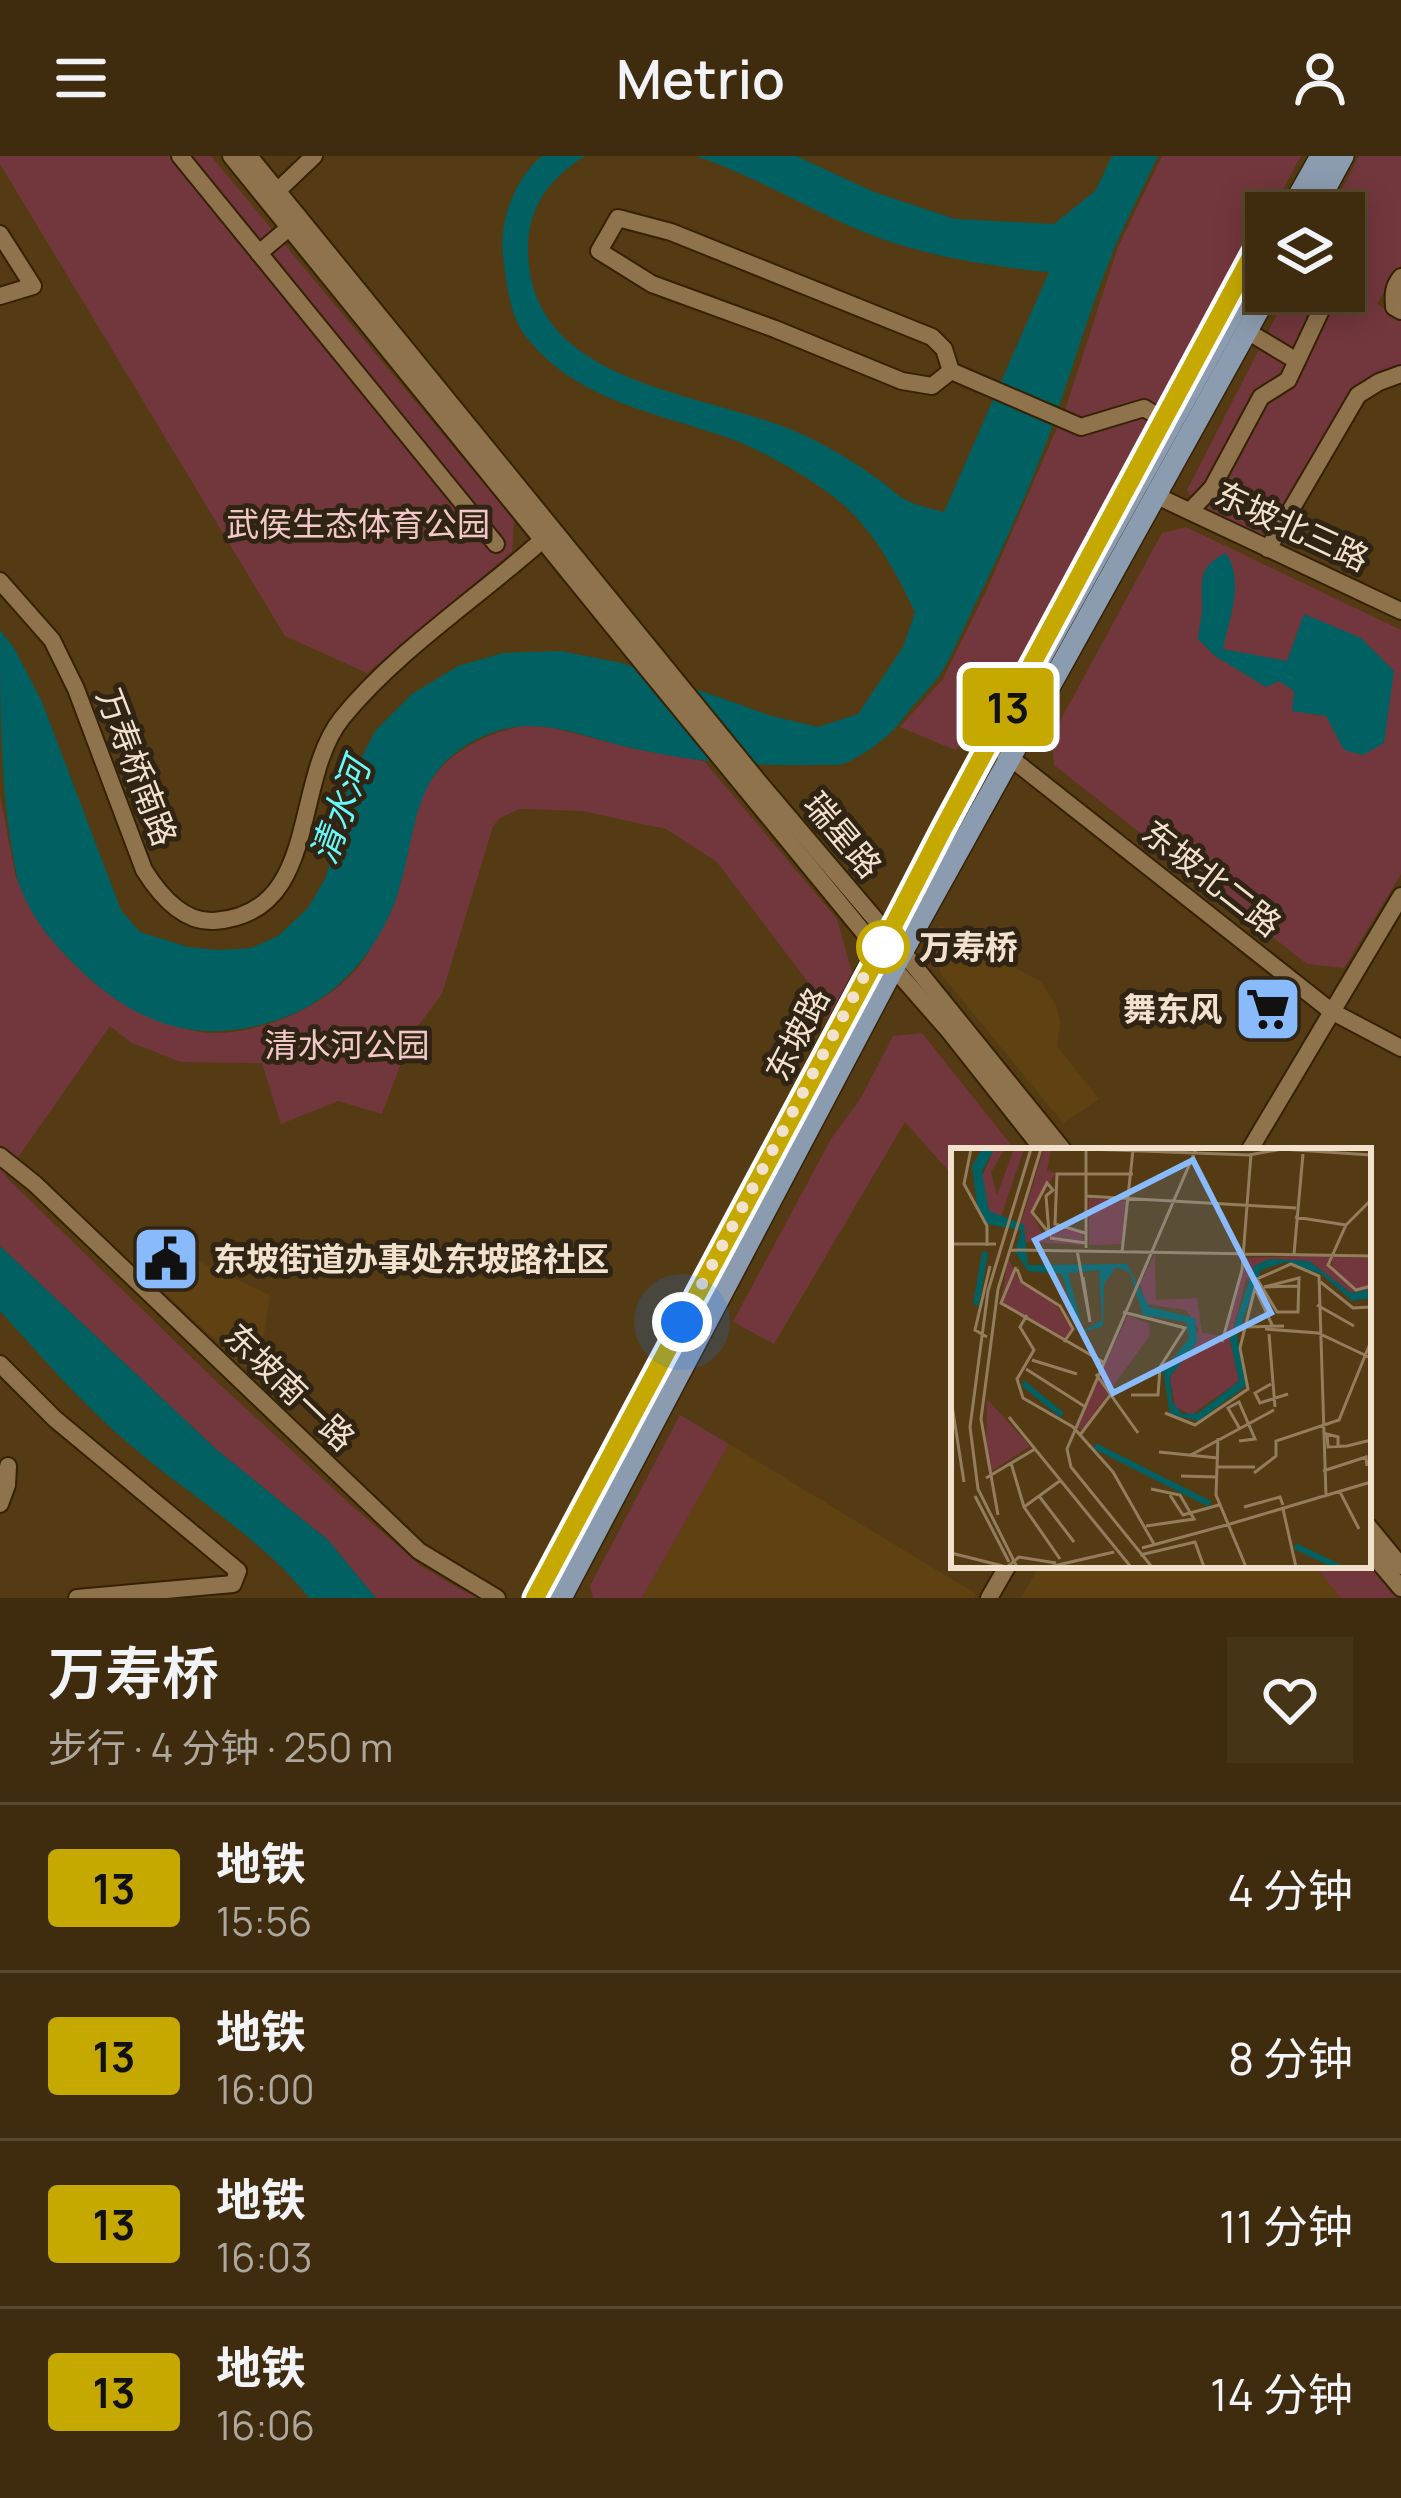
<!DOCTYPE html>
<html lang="zh">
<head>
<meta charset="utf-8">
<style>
  body { margin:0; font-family:Manrope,"Noto Sans SC",sans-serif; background:#463417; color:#f1f3f6; height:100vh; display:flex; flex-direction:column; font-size:45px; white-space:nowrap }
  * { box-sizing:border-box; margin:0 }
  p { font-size:39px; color:#ada79e }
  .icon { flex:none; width:66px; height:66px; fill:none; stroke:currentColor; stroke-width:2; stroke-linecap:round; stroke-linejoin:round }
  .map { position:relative; height:1442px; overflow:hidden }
  .details { display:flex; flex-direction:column; background:#3f2c0e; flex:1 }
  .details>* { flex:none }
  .badge { padding:0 24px; border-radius:9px; font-size:42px; line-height:78px }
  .controls { position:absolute; left:1245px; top:36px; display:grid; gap:24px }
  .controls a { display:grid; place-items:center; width:120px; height:120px; border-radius:0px; background:#3f2c0e; box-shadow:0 6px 30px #0003,0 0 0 3px #58482e; font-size:60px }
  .you { position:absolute; width:60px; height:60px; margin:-30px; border:9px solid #fff; border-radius:50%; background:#1a73e8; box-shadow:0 0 0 18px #1a73e833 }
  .map>.badge { position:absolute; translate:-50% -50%; box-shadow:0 0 0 6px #fff }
  .round { display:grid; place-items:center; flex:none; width:126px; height:126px; border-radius:0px; background:#463417 }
  .head { display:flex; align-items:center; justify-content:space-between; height:204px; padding:0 48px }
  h1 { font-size:57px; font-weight:600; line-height:90px }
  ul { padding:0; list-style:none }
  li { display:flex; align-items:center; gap:36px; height:168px; padding:0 48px; border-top:3px solid #58482e }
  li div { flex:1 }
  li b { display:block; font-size:45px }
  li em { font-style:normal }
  li .badge { min-width:132px; font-weight:700; text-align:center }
  header { display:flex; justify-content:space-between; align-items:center; height:156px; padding:0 48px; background:#3f2c0e; font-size:54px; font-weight:600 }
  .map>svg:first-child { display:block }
  .built { fill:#604212 }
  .green { fill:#72373d }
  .water { fill:#016162 }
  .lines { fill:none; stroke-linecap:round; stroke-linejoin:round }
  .minor-casing { stroke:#352204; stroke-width:20 }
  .major-casing { stroke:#352204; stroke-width:24 }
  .minor { stroke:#8f734c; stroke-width:16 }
  .major { stroke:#8c9cb0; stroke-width:21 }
  .line-casing { stroke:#fff; stroke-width:27 }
  .line { stroke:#c5a900; stroke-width:18 }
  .walk { stroke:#f1e1cd; stroke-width:12; stroke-dasharray:0 21.6 }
  .stop-dot { fill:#fff; stroke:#c5a900; stroke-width:6 }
  .labels { text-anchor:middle; stroke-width:10; stroke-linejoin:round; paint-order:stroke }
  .park-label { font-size:33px; fill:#f2c7c9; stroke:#302414 }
  .street-label { font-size:33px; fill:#f1e1cd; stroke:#302414 }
  .stop-label { font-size:33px; font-weight:bold; fill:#f1e1cd; stroke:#302414; text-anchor:start }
  .poi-label { font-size:33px; font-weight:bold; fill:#f1e1cd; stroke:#302414; text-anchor:end }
  .water-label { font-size:36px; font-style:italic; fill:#68fafa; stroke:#302414 }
  .inset-river { fill:none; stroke:#016162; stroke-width:6 }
  .inset-road { fill:none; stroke:#937d5d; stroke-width:3 }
  .view { fill:#88bafc; fill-opacity:0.15; stroke:#88bafc; stroke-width:6 }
  .inset-edge { fill:none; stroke:#f1e1cd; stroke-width:6 }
</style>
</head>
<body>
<header><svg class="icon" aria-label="menu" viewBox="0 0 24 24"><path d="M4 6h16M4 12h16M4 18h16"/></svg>Metrio<svg class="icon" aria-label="person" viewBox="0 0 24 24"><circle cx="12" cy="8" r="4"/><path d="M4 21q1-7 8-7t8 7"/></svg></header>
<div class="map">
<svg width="1401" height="1442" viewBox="0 0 1401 1442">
  <rect width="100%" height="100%" fill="#543b13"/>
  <!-- built -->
  <g class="built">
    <path d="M940 769 1041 826 1057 851 1060 868 1057 890 1099 943 1063 967 941 818 933 788Z"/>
    <path d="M147 1081 270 1139 257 1222 129 1105Z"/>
    <path d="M729 1288 976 1438 974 1442H642Z"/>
    <path d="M1040 1409H1314L1341 1442H1021Z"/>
  </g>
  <!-- green -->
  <g class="green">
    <path d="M0 0H211L514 364 512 396 367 517 285 480 0 8Z"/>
    <path d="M1162 0H1301L1270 57H1266V64L1001 549 955 594 900 571 943 523 988 431 1066 251 1118 91Z"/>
    <path d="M1359 0H1401V109L1377 148 1401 162V210L1367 222 1356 230 1338 257 1274 373 1262 382 1198 352 1187 334 1289 135H1344V57H1330Z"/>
    <path d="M1186 371 1401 474V718L1344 812 1307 808 1054 609 1052 580 1162 377Z"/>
    <path d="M525 569 552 572 632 592 704 605 837 763 853 820 830 868 814 834 717 706 666 673 582 655 519 653 500 662 493 670 442 838 412 878 382 958 338 945 281 968 262 907 181 906 132 887 110 870 5 1020 217 1226 351 1349 421 1410 462 1434 482 1442H376L328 1384 217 1294 0 1090V639L16 722 177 871C188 873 201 877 213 877 267 877 334 847 365 802 371 792 376 780 381 769 387 758 394 747 398 736 408 701 407 662 427 630 449 594 486 578 525 569Z"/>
    <path d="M922 877 1016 995H954V1021L905 966 774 1188 733 1166 831 983 861 942 893 880Z"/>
    <path d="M680 1259 729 1288 642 1442H593L590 1430Z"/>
    <path d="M1368 1408 1396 1442H1341L1314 1409Z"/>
  </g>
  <!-- water -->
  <g class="water">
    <path d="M542 0H585C552 21 530 47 528 88 524 231 702 234 799 277 827 289 854 306 879 324 889 330 898 341 908 345 919 350 932 353 944 356L1049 116C987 110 924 100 866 77 808 53 755 20 696 0H796L874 36 955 63 1054 68 1096 34 1112 0H1158C1144 30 1128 60 1115 91 1089 153 1071 219 1048 282 1027 338 1002 395 975 448 965 469 956 492 944 512 936 526 923 539 912 551 904 561 896 573 886 581 875 590 856 604 843 608 834 610 821 608 813 609 752 610 691 606 632 592 586 582 541 559 494 576 408 608 420 670 397 740 380 790 342 837 293 858 206 894 138 872 74 808 49 783 29 758 18 725 0 646 0 557 0 474L14 492 42 546 121 754 140 776 188 791 218 794 251 792 278 780 308 752 326 721 350 624 375 575 412 538 458 510 503 497 560 495 622 507 772 560 818 571 858 558 903 491 915 456C894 412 870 367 830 338 804 319 763 295 734 284 660 257 575 246 524 178 509 157 506 124 503 99 499 65 515 22 542 0Z"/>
    <path d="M1226 397C1245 426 1229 463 1223 493L1287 505 1304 458 1361 482 1394 515 1384 587 1363 599 1344 594 1326 560 1292 555 1294 535 1279 525 1266 531 1215 500 1198 483C1199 473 1202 461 1202 451 1202 425 1197 411 1226 397Z"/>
    <path d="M0 1090 217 1294 328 1384 376 1442H309C266 1385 183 1335 128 1287 81 1247 41 1200 0 1155Z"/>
  </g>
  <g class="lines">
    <!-- minor casing -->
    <g class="minor-casing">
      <g id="minor">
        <path d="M180 0 496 388"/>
        <path d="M231 0 644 509 878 794 949 875 1044 995"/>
        <path d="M249 0 758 625 903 796 1064 995"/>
        <path d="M271 41 314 0"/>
        <path d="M0 78 33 130 0 140"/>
        <path d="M259 97 290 71"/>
        <path d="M1401 121C1393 131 1393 138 1394 151L1401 155"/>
        <path d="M1247 175 1297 205"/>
        <path d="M951 215 932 230 902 225 775 173 652 128 599 95 618 62 671 76 932 181 944 193 951 215 1081 271 1144 252 1171 268"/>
        <path d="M1212 332 1259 363"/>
        <path d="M1157 340 1401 455"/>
        <path d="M1190 355 1212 332 1261 241 1288 224 1321 154 1343 135"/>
        <path d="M1268 393 1358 239 1379 226 1401 218"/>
        <path d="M0 425 52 484 76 533 144 714C159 738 182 767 214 765 321 758 291 626 342 562 398 493 482 439 548 379"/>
        <path d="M1003 596 1331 855 1401 892"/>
        <path d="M1249 995 1401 740"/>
        <path d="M0 1000 35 1028 419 1395 497 1442"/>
        <path d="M0 1208 55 1263 238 1415 233 1428 77 1442"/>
        <path d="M0 1348 7 1329 8 1310"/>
        <path d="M1368 1370 1401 1410"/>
        <path d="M1368 1393 1401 1432"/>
        <path d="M989 1442 1008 1409"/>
      </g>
    </g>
    <!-- major casing -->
    <g class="major-casing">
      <g id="major">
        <path d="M1289 57 1321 0"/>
        <path d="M1312 57 1343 0"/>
        <path d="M536 1442 878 794 1266 98"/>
        <path d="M561 1442 894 811 1269 135"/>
      </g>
    </g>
    <!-- minor -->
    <use href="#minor" class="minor"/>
    <!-- major -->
    <use href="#major" class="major"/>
  </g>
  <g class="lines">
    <!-- line casing -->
    <g class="line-casing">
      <path id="line" d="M535 1442 874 807 943 673 1266 73"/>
    </g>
    <!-- line -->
    <use href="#line" class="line"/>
    <!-- walk -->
    <path class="walk" d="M682 1166 878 794 883 791"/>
  </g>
  <!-- icons -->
  <defs>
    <g id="supermarket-square" transform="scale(3.45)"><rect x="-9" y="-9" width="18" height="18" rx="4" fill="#88bafc" stroke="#302414"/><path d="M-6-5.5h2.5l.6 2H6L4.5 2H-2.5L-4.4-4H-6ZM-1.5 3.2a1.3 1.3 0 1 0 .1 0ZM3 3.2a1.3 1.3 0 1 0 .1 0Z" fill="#111"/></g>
    <g id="civic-square" transform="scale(3.45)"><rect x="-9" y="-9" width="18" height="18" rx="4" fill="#88bafc" stroke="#302414"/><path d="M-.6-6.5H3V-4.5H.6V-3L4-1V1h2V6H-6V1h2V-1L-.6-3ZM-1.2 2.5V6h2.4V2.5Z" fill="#111"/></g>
  </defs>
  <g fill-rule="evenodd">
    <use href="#supermarket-square" x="1268" y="853"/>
    <use href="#civic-square" x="166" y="1103"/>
  </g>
  <!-- markers -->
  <circle class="stop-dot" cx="883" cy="791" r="24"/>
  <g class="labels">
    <!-- park labels -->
    <g class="park-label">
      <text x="358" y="380">武侯生态体育公园</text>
      <text x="347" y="901">清水河公园</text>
    </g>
    <!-- street labels -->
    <g class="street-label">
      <text transform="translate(1292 370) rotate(25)" y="12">东坡北三路</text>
      <text transform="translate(137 611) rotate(69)" y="12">万寿桥南路</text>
      <text transform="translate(843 679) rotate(50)" y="12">瑞星路</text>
      <text transform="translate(1212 722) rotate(38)" y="12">东坡北二路</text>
      <text transform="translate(797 878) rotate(-63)" y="12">东坡路</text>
      <text transform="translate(290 1231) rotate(44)" y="12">东坡南一路</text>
    </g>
    <!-- stop labels -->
    <g class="stop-label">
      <text x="919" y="803">万寿桥</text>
    </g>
    <!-- poi labels -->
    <g class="poi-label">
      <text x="1222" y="865">舞东风</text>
      <text x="213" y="1115" text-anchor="start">东坡街道办事处东坡路社区</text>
    </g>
    <!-- water labels -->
    <g class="water-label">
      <text transform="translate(340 655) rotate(-70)" y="13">清水河</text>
    </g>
  </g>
  <!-- overview -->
  <g transform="translate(951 992)">
    <rect width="420" height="420" fill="#543b13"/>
    <path d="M43 1H54L40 24 46 47 63 1H73L50 69 38 63 31 28ZM93 1H100L96 23 105 25 80 64 91 85 101 86 102 75 132 85V97L75 94 70 74ZM138 50 176 53 170 96 138 97ZM204 106 205 152 246 150 251 185 273 188 293 110 378 107 382 124 381 109 420 110V141L400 145 358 113 319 111 295 132 279 192 288 233 240 267 224 259 219 229 248 182 235 162 195 156 189 135ZM57 110 68 131 100 150 121 181 113 193 50 154ZM177 167 198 176 199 187 131 282 125 279ZM36 251 79 298 38 325 35 310Z" fill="#72373d"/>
    <path d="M31 1H43L31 24 38 63 73 77 77 117 176 116 198 159 244 170 246 194 219 229 221 253 231 266 247 265 288 233 279 192 303 118 319 111 358 113 400 145 420 141V150L401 153 370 126 335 114 310 122 286 188 295 238 247 273 219 266 212 223 238 190 235 174 192 167 179 124 165 119 153 136 152 178 128 185 111 126 77 123 64 104 70 82 36 76 26 58 21 18ZM148 122 151 172 132 183 117 125Z" fill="#016162" fill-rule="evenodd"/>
    <path class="inset-river" d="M25 157 34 104M72 235 111 267M144 298 259 356M344 398 388 419"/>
    <path class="inset-road" d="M20 1 13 36 36 78V98M136 1 298 7 331 1M330 1 420 7M96 35 102 42 95 48 98 85 81 64ZM134 48 345 60M420 52 395 77 377 117 405 142 420 138M344 69 395 77M134 85 104 76 106 26H182M99 90 135 95M2 96H45M135 100V1M58 102 420 108M126 102 139 174 132 129M171 104 182 2M343 106 352 6M65 119 50 155 152 214M66 121 71 134 109 158 122 181 113 194M367 132 402 160 420 159M313 139 348 130 347 164H326L306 131 340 116 368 128 375 348M313 139 349 138M366 157 403 178M172 164 234 180 209 219 207 247H180M76 167 69 179 83 202 66 231 72 250 122 279 162 324 203 396M294 179 333 178M314 181 367 185 420 210M318 186 324 259M36 189 24 182 39 118M271 194 291 122 300 6M81 212 126 226M75 221 133 258M145 226 187 285M320 236 304 245 309 255 337 246M0 251 13 334M214 265 244 277 297 241 289 200 304 140 322 179M58 269 180 419M129 287 160 246M267 290 265 347 295 419M288 293 304 291 288 254 277 260 289 281M387 298V289L376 286 377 299 396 298 420 292M208 304 267 310M238 308 323 262M60 315 73 359 109 411M266 319H304M372 323 415 309 416 318M303 325 325 308V293L388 272 420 193M230 328 266 329M35 330 84 301M389 344 408 381M219 347 232 367 268 357M24 348 58 414M88 348 123 394M73 359 110 332M293 359 329 349 332 357M332 361 345 419M47 367 30 271 47 141 90 1M279 376 420 334M195 378 243 371 229 347 200 341M191 400 279 376M0 405 52 418M189 407 244 394 253 419M56 419 68 409 105 415M66 419 27 341 19 279 37 143 80 1M98 419 163 404M201 419 120 319 116 301 245 1"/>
    <path class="view" d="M242 12 320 165 162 245 84 92Z"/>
    <rect width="420" height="420" class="inset-edge"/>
  </g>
</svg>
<div class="controls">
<a><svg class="icon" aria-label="layers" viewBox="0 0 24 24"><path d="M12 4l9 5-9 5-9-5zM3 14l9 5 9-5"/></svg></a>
</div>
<div class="you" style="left:682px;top:1166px"></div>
<b class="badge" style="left:1008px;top:551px;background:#c5a900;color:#111">13</b>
</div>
<section class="details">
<div class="head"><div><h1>万寿桥</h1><p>步行 · 4 分钟 · 250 m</p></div><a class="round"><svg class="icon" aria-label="heart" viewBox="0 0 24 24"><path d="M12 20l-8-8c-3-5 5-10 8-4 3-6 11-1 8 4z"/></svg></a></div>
<ul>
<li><span class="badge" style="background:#c5a900;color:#111">13</span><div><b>地铁</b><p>15:56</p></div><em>4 分钟</em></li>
<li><span class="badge" style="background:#c5a900;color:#111">13</span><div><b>地铁</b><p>16:00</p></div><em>8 分钟</em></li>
<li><span class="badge" style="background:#c5a900;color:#111">13</span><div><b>地铁</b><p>16:03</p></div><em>11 分钟</em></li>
<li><span class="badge" style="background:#c5a900;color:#111">13</span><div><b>地铁</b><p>16:06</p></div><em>14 分钟</em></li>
</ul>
</section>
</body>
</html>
